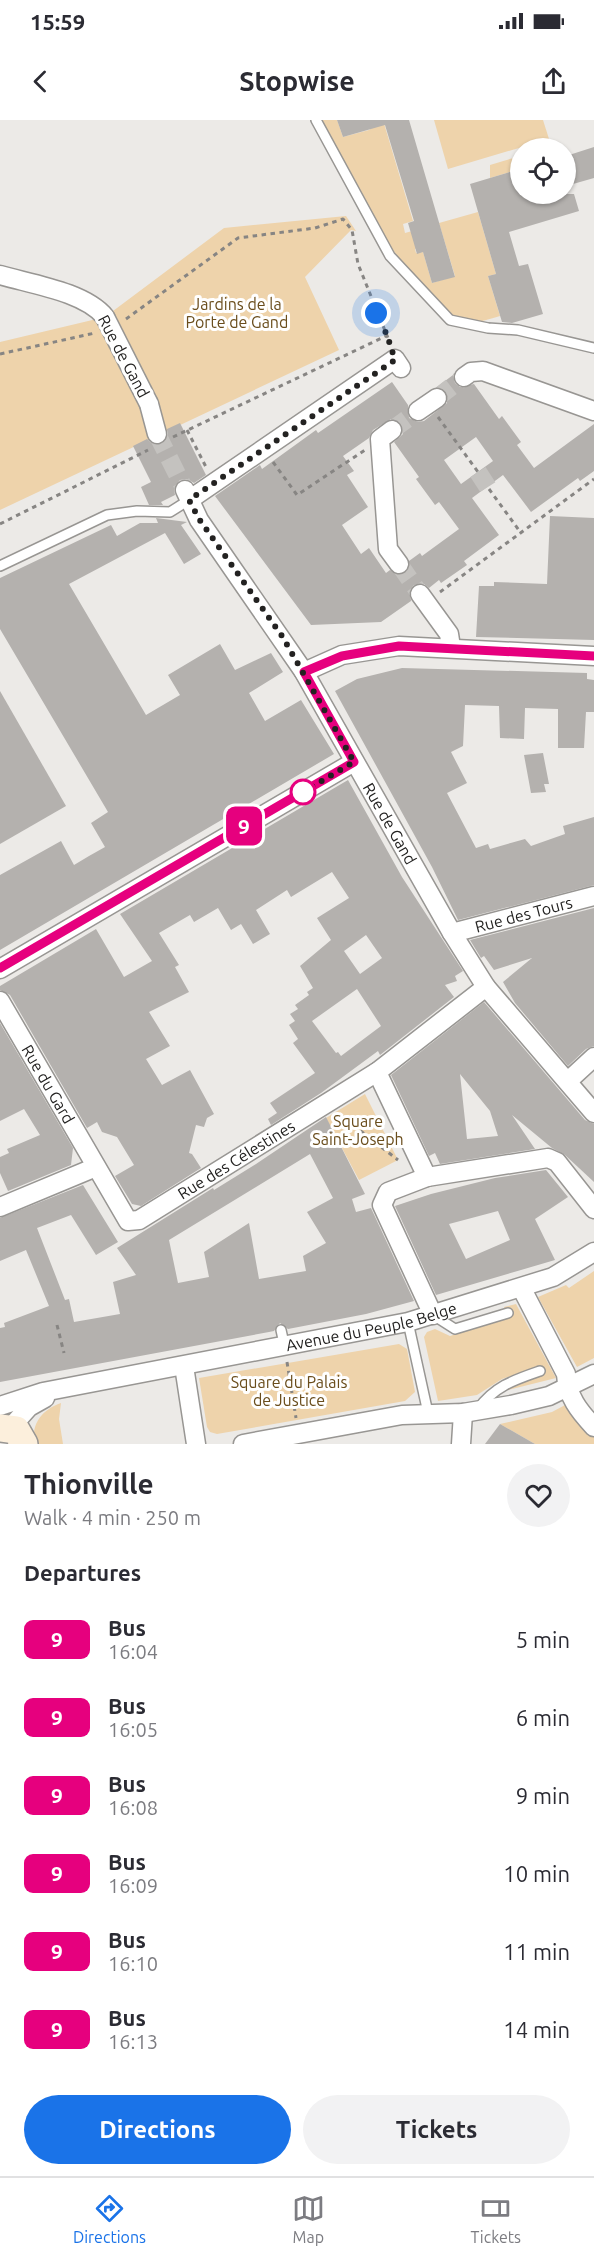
<!DOCTYPE html>
<html lang="en">
<head>
<meta charset="utf-8">
<style>
  body { margin:0; font-family:Ubuntu,sans-serif; background:#f2f2f3; color:#2b2b33; height:100vh; display:flex; flex-direction:column; font-size:22px; white-space:nowrap }
  * { box-sizing:border-box; margin:0 }
  p { font-size:20px; color:#7c7c81 }
  .icon { flex:none; width:33px; height:33px; fill:none; stroke:currentColor; stroke-width:2; stroke-linecap:round; stroke-linejoin:round }
  .map { position:relative; height:1324px; overflow:hidden }
  .sheet { display:flex; flex-direction:column; background:#fff; flex:1 }
  .sheet>* { flex:none }
  .badge { padding:0 12px; border-radius:9px; font-size:21px; line-height:39px }
  .tools { position:absolute; left:510px; top:18px; display:grid; gap:12px }
  .tools a { display:grid; place-items:center; width:66px; height:66px; border-radius:50%; background:#fff; box-shadow:0 2px 4px #0004; font-size:30px }
  .you { position:absolute; width:30px; height:30px; margin:-15px; border:4px solid #fff; border-radius:50%; background:#1a73e8; box-shadow:0 0 0 9px #1a73e833 }
  .map>.badge { position:absolute; translate:-50% -50%; box-shadow:0 0 0 3px #fff }
  h2 { padding:0 24px; font-size:22px; line-height:54px }
  .round { display:grid; place-items:center; flex:none; width:63px; height:63px; border-radius:32px; background:#f2f2f3 }
  .headline { display:flex; align-items:center; justify-content:space-between; height:102px; padding:0 24px }
  h1 { font-size:28px; font-weight:600; line-height:45px }
  .action { display:flex; gap:12px; margin-top:auto; padding:12px 24px }
  .action a { flex:1; height:69px; border-radius:36px; background:#1a73e8; color:#fff; font-size:24px; font-weight:600; line-height:69px; text-align:center }
  .action a+a { background:#f2f2f3; color:#2b2b33 }
  ul { padding:0; list-style:none }
  li { display:flex; align-items:center; gap:18px; height:78px; padding:0 24px }
  li div { flex:1 }
  li b { display:block; font-size:22px }
  li em { font-style:normal }
  li .badge { min-width:66px; font-weight:700; text-align:center }
  .status { display:flex; justify-content:space-between; align-items:center; height:42px; padding:0 30px; background:#fff; direction:ltr }
  .status svg { height:16px; fill:currentColor }
  header { display:flex; justify-content:space-between; align-items:center; height:78px; padding:0 24px; background:#fff; font-size:27px; font-weight:600 }
  .menu { display:flex; justify-content:space-around; align-items:center; height:84px; border-top:2px solid #e1e1e2; background:#fff; font-size:16px; color:#7c7c81 }
  .menu a { display:grid; justify-items:center; gap:3px }
  .menu .selected { color:#1a73e8 }
  .map>svg:first-child { display:block }
  .green { fill:#eed3ab }
  .building { fill:#b4b1ae; fill-rule:evenodd }
  .lines { fill:none; stroke-linecap:round; stroke-linejoin:round }
  .street-tunnel { stroke:#c4c2bf; stroke-width:18; stroke-dasharray:18 9; stroke-linecap:butt }
  .lane-casing { stroke:#989693; stroke-width:12 }
  .street-casing { stroke:#989693; stroke-width:21 }
  .secondary-casing { stroke:#989693; stroke-width:30 }
  .path { stroke:#878583; stroke-width:3; stroke-dasharray:4.5 4.5; stroke-linecap:butt }
  .lane { stroke:#fff; stroke-width:9 }
  .street { stroke:#fff; stroke-width:18 }
  .secondary { stroke:#fcefdc; stroke-width:27 }
  .street-bridge-casing { stroke:#989693; stroke-width:21; stroke-linecap:butt }
  .street-bridge { stroke:#fff; stroke-width:18 }
  .line-casing { stroke:#fff; stroke-width:14 }
  .line { stroke:#e6007e; stroke-width:9 }
  .walk { stroke:#232221; stroke-width:6; stroke-dasharray:0 10.8 }
  .stop-dot { fill:#fff; stroke:#e6007e; stroke-width:3 }
  .labels { text-anchor:middle; stroke-width:6; stroke-linejoin:round; paint-order:stroke }
  .park-label { font-size:16px; fill:#6a4d1c; stroke:#fff }
  .street-label { font-size:16px; fill:#232221; stroke:#fff }
</style>
</head>
<body>
<div class="status"><b>15:59</b><svg viewBox="0 0 49 12"><path d="M0 12V9h3v3zM5 12V6h3v6zM10 12V3h3v9zM15 12V0h3v12zM26 1h20v11H26zM47 4h2v5h-2z"/></svg></div>
<header><svg class="icon" aria-label="back" viewBox="0 0 24 24"><path d="M15 5l-7 7 7 7"/></svg>Stopwise<svg class="icon" aria-label="share" viewBox="0 0 24 24"><path d="M12 15V3M7 8l5-5 5 5M5 13v7h14v-7"/></svg></header>
<div class="map">
<svg width="594" height="1324" viewBox="0 0 594 1324">
  <rect width="100%" height="100%" fill="#eceae7"/>
  <!-- green -->
  <g class="green">
    <path d="M321 0H337L343 17 369 10 383 0 413 101 403 104 405 113 416 110 421 127 415 129 416 133 423 132 432 163 455 156 439 103 478 92 496 154 488 156 500 196C489 199 474 205 464 201 408 180 348 52 321 0Z"/>
    <path d="M434 0H543L549 19 448 49Z"/>
    <path d="M520 36V49L490 58V45Z"/>
    <path d="M346 96 356 111 351 110 305 157 339 230 0 390V222L105 197 224 108Z"/>
    <path d="M365 974 398 1040 359 1060 326 998Z"/>
    <path d="M594 1151V1238L577 1247 538 1177 566 1165 569 1168Z"/>
    <path d="M516 1184 556 1258 508 1270 507 1267 542 1255 540 1246 502 1259 477 1275 438 1281 424 1217 427 1212 435 1209 450 1216 507 1198 504 1187Z"/>
    <path d="M399 1224 407 1229 415 1272 405 1281 217 1314 210 1312 207 1307 199 1258Z"/>
    <path d="M61 1283 59 1299 63 1324H35C30 1304 43 1289 61 1283Z"/>
    <path d="M567 1284 594 1314V1324H535L500 1304 552 1292Z"/>
  </g>
  <!-- building -->
  <g class="building">
    <path d="M337 0H409L455 157 432 163 423 132 417 134 408 103 414 101 385 5 343 17Z"/>
    <path d="M594 27V58L566 66V36Z"/>
    <path d="M520 49V74H574L579 91 509 112 519 146 528 144 543 194 512 203 502 202 488 156 496 154 470 64Z"/>
    <path d="M453 255 455 263 460 267 474 264 499 299 502 296 521 322 517 325 534 348 594 304V351L580 361 578 358 531 392 503 355 472 378 499 415 464 441 467 445 441 463 439 460 429 468 424 464 414 465 410 470 411 481 381 502 311 505 215 376 260 345 262 349 316 310 318 313 392 262 408 285 409 298 418 302 424 301 447 283V272L437 267ZM391 299 401 304 403 314 394 322 419 357 416 359 435 385 439 382 459 409 422 436 420 433 409 441V449L400 455 390 450 386 453 369 428 361 434 342 405 368 387 347 355 354 351 343 336 369 318 373 310ZM476 317 493 341 461 364 444 340Z"/>
    <path d="M180 303 206 355 194 363 187 359 180 360 174 368 175 375 161 382 163 385H149L141 367 151 362 133 326 147 319 154 325H160L168 317 167 309Z"/>
    <path d="M550 396 594 398V520L476 517 479 466H494V462L547 464Z"/>
    <path d="M156 398 187 402 181 405 201 434 184 444 165 413 69 464 146 595 180 575 168 555 220 524 235 550 271 533 283 552 249 573 265 601 301 580 334 634 0 830V755L61 721 74 745 89 736 105 727 91 703 108 692 0 509V458L111 405 117 416 140 403H158Z"/>
    <path d="M402 548 587 553V559L594 560V592H586L584 628H558V589L525 588 524 619 500 618 499 586 465 585 463 626 451 632 467 663 447 673 476 728 488 724 490 729 525 719 531 726 565 714 563 706 594 697V765L458 800 432 747 335 571 357 559Z"/>
    <path d="M0 571 66 686 0 724Z"/>
    <path d="M543 633 549 664H544L546 672 531 673 524 635Z"/>
    <path d="M348 660 402 757 463 851 455 856 457 861 445 865 454 877 380 935 378 931 321 973 271 1005 268 999 277 993 270 983 315 953 293 923 298 919 289 905 295 901 290 894 298 889 295 885 309 875 307 872 313 868 300 846 331 820 317 798 349 778 332 752 291 777 287 770 256 790 270 814 253 824 241 804 231 810 218 788 194 802 190 795 159 813 179 845 175 847 189 872 149 892 170 926 146 939 162 965 190 950 214 994 207 998 204 1007 196 1005 189 1033 192 1034 201 1048 141 1086 132 1084 115 1056 134 1045 117 1017 102 1012 97 1002 87 1008 10 875 0 870V866L96 809 124 857 152 841 120 794ZM366 815 382 838 360 854 344 831ZM357 869 381 906 341 936 338 932 336 933 312 901Z"/>
    <path d="M594 788V926L586 929 568 946 515 883 503 862 532 838 494 850 484 836 481 838 470 820Z"/>
    <path d="M484 882 585 1000 594 1004V1062L565 1035 552 1028 512 995 535 1029 440 1044 435 1033 429 1036 391 955ZM460 954 490 991 498 1016 467 1019Z"/>
    <path d="M0 903 73 1028 71 1045 8 1071 0 1053V1037L9 1033 7 1029 40 1015 24 989 0 1001Z"/>
    <path d="M326 997 365 1074 352 1079 356 1092 371 1088 414 1181 366 1194 288 1209 280 1203 274 1211 269 1212 0 1262V1208L5 1207 4 1203 49 1186 26 1130 0 1141V1098L83 1065 118 1122 96 1135 71 1095 37 1108 65 1180 69 1179 74 1202 120 1194 113 1162 136 1155 117 1128 213 1068 214 1070 256 1044ZM310 1034 333 1078 307 1092 326 1123 303 1136 306 1151 259 1159 249 1103 204 1132 209 1157 178 1163 169 1120Z"/>
    <path d="M546 1050 568 1077 535 1099 555 1140 436 1175 395 1086 431 1074 495 1058ZM498 1091 510 1120 466 1139 449 1104Z"/>
    <path d="M500 1304 535 1324H485Z"/>
  </g>
  <g class="lines">
    <!-- street-tunnel -->
    <g class="street-tunnel">
      <path d="M437 278 464 257"/>
      <path d="M392 310 418 291"/>
      <path d="M157 314 185 370"/>
      <path d="M478 352 489 369"/>
      <path d="M399 444 420 474"/>
    </g>
    <!-- lane casing -->
    <g class="lane-casing">
      <g id="lane">
        <path d="M316 0 390 136 450 200 488 208 518 210 594 228"/>
        <path d="M0 446 107 395 137 391 170 392 189 380"/>
        <path d="M433 1195 455 1209 508 1193"/>
        <path d="M408 1202 428 1293"/>
        <path d="M281 1210 285 1228"/>
        <path d="M478 1289C495 1266 514 1260 540 1251"/>
      </g>
    </g>
    <!-- street casing -->
    <g class="street-casing">
      <g id="street">
        <path d="M0 155C31 164 85 172 105 197"/>
        <path d="M464 257 471 252 483 251 594 291"/>
        <path d="M149 284 157 314"/>
        <path d="M418 291 437 278"/>
        <path d="M392 310 380 319 388 429 399 444"/>
        <path id="s1" d="M185 370 199 400 304 552 452 813 486 867 594 993"/>
        <path d="M189 380 395 239 401 248"/>
        <path d="M420 474 449 514 451 527"/>
        <path d="M304 552 342 535 399 526 594 536"/>
        <path id="s2" d="M452 813 594 776"/>
        <path d="M0 849 354 642"/>
        <path id="s3" d="M0 881 128 1101 139 1100 377 952 486 867"/>
        <path d="M377 952 427 1057"/>
        <path d="M568 961 594 937"/>
        <path d="M0 1087 96 1047"/>
        <path d="M522 1169 566 1254C567 1276 579 1291 594 1307"/>
        <path d="M433 1195 382 1085 388 1072 427 1057 548 1038 557 1042 594 1089"/>
        <path d="M184 1246 196 1324"/>
        <path id="s4" d="M0 1286 43 1272 408 1202 553 1157 594 1132"/>
        <path d="M11 1307 29 1287 45 1278"/>
        <path d="M243 1324 402 1295 463 1293 511 1285 549 1276 594 1254"/>
        <path d="M461 1324 463 1293"/>
      </g>
    </g>
    <!-- secondary casing -->
    <g class="secondary-casing">
      <path id="secondary" d="M0 1308 16 1310 24 1324"/>
    </g>
    <!-- path -->
    <g class="path">
      <path d="M126 199 238 118 315 108 343 99 352 110 358 144 390 223"/>
      <path d="M0 234 95 213"/>
      <path d="M438 297 478 352"/>
      <path d="M187 310 206 347"/>
      <path d="M173 317 386 216"/>
      <path d="M273 342 297 375 365 330"/>
      <path d="M489 369 521 413"/>
      <path d="M0 404 148 330"/>
      <path d="M440 472 594 359"/>
      <path d="M339 994 398 1040"/>
      <path d="M57 1205 64 1233"/>
      <path d="M287 1242 296 1298"/>
    </g>
    <!-- lane -->
    <use href="#lane" class="lane"/>
    <!-- street -->
    <use href="#street" class="street"/>
    <!-- secondary -->
    <use href="#secondary" class="secondary"/>
    <!-- street-bridge casing -->
    <g class="street-bridge-casing">
      <path id="street-bridge" d="M105 197 149 284"/>
    </g>
    <!-- street-bridge -->
    <use href="#street-bridge" class="street-bridge"/>
  </g>
  <g class="lines">
    <!-- line casing -->
    <g class="line-casing">
      <path id="line" d="M0 848 354 642 304 552 342 536 399 526 594 536"/>
    </g>
    <!-- line -->
    <use href="#line" class="line"/>
    <!-- walk -->
    <path class="walk" d="M303 672 354 642 282 516 199 399 189 380 395 240 387 215 376 193"/>
  </g>
  <!-- markers -->
  <circle class="stop-dot" cx="303" cy="672" r="12"/>
  <g class="labels">
    <!-- park labels -->
    <g class="park-label">
      <text x="237" y="190">Jardins de la<tspan x="237" dy="18">Porte de Gand</tspan></text>
      <text x="358" y="1007">Square<tspan x="358" dy="18">Saint-Joseph</tspan></text>
      <text x="289" y="1268">Square du Palais<tspan x="289" dy="18">de Justice</tspan></text>
    </g>
    <!-- street labels -->
    <g class="street-label">
      <text transform="translate(124 236) rotate(62)" y="6">Rue de Gand</text>
      <text dy="6" stroke="none"><textPath href="#s1" startOffset="392">Rue de Gand</textPath></text>
      <text dy="6" stroke="none"><textPath href="#s2" startOffset="74">Rue des Tours</textPath></text>
      <text dy="6" stroke="none"><textPath href="#s3" startOffset="96">Rue du Gard</textPath></text>
      <text dy="6" stroke="none"><textPath href="#s3" startOffset="380">Rue des Célestines</textPath></text>
      <text dy="6" stroke="none"><textPath href="#s4" startOffset="380">Avenue du Peuple Belge</textPath></text>
    </g>
  </g>
</svg>
<div class="tools">
<a><svg class="icon" aria-label="locate" viewBox="0 0 24 24"><circle cx="12" cy="12" r="6"/><path d="M12 2v4M12 18v4M2 12h4M18 12h4"/></svg></a>
</div>
<div class="you" style="left:376px;top:193px"></div>
<b class="badge" style="left:244px;top:706px;background:#e6007e;color:#fff">9</b>
</div>
<section class="sheet">
<div class="headline"><div><h1>Thionville</h1><p>Walk · 4 min · 250 m</p></div><a class="round"><svg class="icon" aria-label="heart" viewBox="0 0 24 24"><path d="M12 20l-8-8c-3-5 5-10 8-4 3-6 11-1 8 4z"/></svg></a></div>
<h2>Departures</h2>
<ul>
<li><span class="badge" style="background:#e6007e;color:#fff">9</span><div><b>Bus</b><p>16:04</p></div><em>5 min</em></li>
<li><span class="badge" style="background:#e6007e;color:#fff">9</span><div><b>Bus</b><p>16:05</p></div><em>6 min</em></li>
<li><span class="badge" style="background:#e6007e;color:#fff">9</span><div><b>Bus</b><p>16:08</p></div><em>9 min</em></li>
<li><span class="badge" style="background:#e6007e;color:#fff">9</span><div><b>Bus</b><p>16:09</p></div><em>10 min</em></li>
<li><span class="badge" style="background:#e6007e;color:#fff">9</span><div><b>Bus</b><p>16:10</p></div><em>11 min</em></li>
<li><span class="badge" style="background:#e6007e;color:#fff">9</span><div><b>Bus</b><p>16:13</p></div><em>14 min</em></li>
</ul>
<div class="action"><a>Directions</a><a>Tickets</a></div>
</section>
<nav class="menu">
<a class="selected"><svg class="icon" aria-label="directions" viewBox="0 0 24 24"><path d="M12 3l9 9-9 9-9-9zM9 14v-3h6M13 9l2 2-2 2"/></svg>Directions</a>
<a><svg class="icon" aria-label="map" viewBox="0 0 24 24"><path d="M3 6l6-2 6 2 6-2v14l-6 2-6-2-6 2zM9 4v14M15 6v14"/></svg>Map</a>
<a><svg class="icon" aria-label="tickets" viewBox="0 0 24 24"><path d="M3 7h18v10H3zM15 7v10"/></svg>Tickets</a>
</nav>
</body>
</html>
